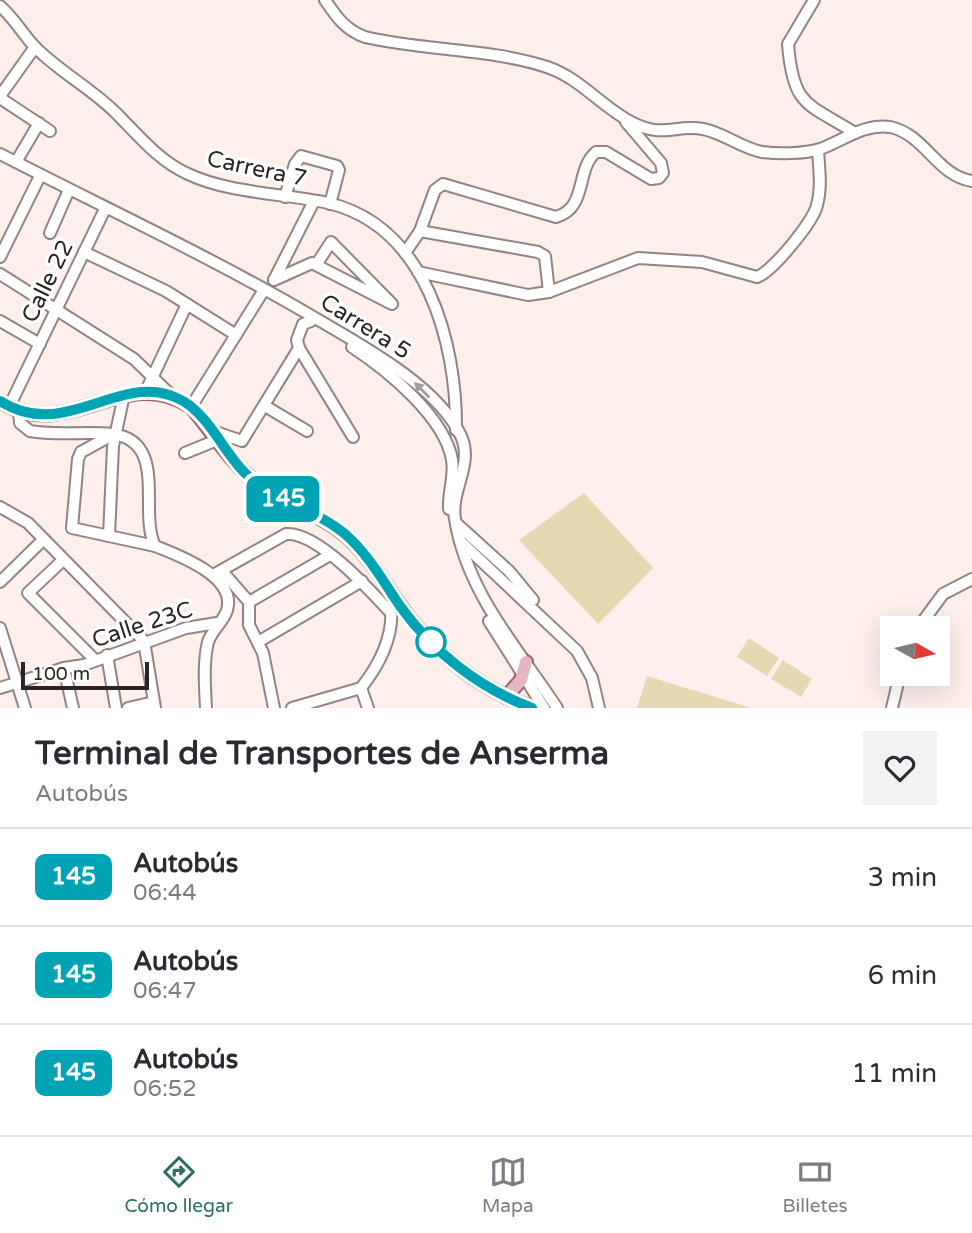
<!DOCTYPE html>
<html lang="es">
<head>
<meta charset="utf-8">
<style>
  body { margin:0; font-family:"Varela Round",sans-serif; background:#f2f2f3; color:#2b2b33; height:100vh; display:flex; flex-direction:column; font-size:26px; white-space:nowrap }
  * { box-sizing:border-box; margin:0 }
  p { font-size:23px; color:#7c7c81 }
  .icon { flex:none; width:38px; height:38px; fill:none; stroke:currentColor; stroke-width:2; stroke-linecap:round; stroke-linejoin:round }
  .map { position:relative; height:708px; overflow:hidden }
  .side { display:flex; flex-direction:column; background:#fff; flex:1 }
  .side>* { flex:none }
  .badge { padding:0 14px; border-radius:10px; font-size:24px; line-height:46px }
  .needle { width:46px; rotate:98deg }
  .tools { position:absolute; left:880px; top:616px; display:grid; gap:14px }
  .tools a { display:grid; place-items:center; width:70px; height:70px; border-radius:0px; background:#fff; box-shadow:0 7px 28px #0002; font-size:35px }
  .scale { position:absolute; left:21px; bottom:18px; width:128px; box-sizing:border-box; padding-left:7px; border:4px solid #2a2524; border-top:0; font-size:19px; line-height:24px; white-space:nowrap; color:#2a2524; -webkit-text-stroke:5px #fff; paint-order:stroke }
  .map>.badge { position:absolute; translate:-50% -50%; box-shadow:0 0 0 4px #fff }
  .round { display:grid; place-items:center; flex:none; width:74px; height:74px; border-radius:0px; background:#f2f2f3 }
  .summary { display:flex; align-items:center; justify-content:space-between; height:119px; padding:0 35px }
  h1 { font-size:33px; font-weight:700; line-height:52px }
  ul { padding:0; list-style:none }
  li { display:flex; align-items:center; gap:21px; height:98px; padding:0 35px; border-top:2px solid #e1e1e2 }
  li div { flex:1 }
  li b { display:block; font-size:26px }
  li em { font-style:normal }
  li .badge { min-width:77px; font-weight:700; text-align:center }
  .menu { display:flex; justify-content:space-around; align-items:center; height:98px; border-top:2px solid #e1e1e2; background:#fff; font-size:19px; color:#7c7c81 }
  .menu a { display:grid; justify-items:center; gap:4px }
  .menu .selected { color:#2b6f61 }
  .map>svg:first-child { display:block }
  .green { fill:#e5d8b3 }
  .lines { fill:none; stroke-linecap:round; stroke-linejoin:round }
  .minor-casing { stroke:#918583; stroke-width:14 }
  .major-casing { stroke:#9a6371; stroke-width:16 }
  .minor { stroke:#fff; stroke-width:10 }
  .major { stroke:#e6b5c2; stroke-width:12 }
  .oneway { fill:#9f9d9c }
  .line-casing { stroke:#fff; stroke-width:16 }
  .line { stroke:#00a3b4; stroke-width:10 }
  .stop-dot { fill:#fff; stroke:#00a3b4; stroke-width:3.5 }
  .labels { text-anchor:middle; stroke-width:7; stroke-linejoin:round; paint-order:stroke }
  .street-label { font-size:23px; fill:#2a2524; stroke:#fff }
</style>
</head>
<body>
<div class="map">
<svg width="972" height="708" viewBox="0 0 972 708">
  <rect width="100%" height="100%" fill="#fcefec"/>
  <!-- green -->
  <g class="green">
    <path d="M584 493 653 568 598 624 519 540Z"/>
    <path d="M749 638 779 658 767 676 737 657Z"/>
    <path d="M783 660 812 679 801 697 771 679Z"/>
    <path d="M647 676 751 708H637Z"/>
  </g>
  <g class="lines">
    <!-- minor casing -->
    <g class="minor-casing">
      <g id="minor">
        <path d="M325 0C336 16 345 30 365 37 424 51 489 48 547 67 580 78 602 107 631 122 663 139 675 124 703 129 724 133 741 148 762 152 779 154 804 154 820 149 842 141 865 123 890 127 925 134 937 176 972 181"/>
        <path d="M814 0 788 44C793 108 808 103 855 133"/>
        <path d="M0 6C14 18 22 33 34 46 58 71 91 88 116 113 138 135 159 161 188 174 231 194 283 193 328 203 426 226 457 343 456 430"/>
        <path d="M0 96 35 47"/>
        <path d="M0 98 50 131"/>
        <path d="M0 154C103 207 209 256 310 315 357 343 437 384 461 436 474 464 450 491 455 519 467 593 517 647 557 708"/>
        <path d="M16 162 39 123"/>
        <path d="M285 197 295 164 301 156 337 166 339 170 330 204"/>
        <path d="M420 231 538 252 545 256 549 292"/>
        <path d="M50 233 68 192"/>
        <path d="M84 252 166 291 236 335"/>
        <path d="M405 253 420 231 435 190 443 184 556 217C588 208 575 170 596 152H606L651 179 659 178 663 173 661 163 626 122"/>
        <path d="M0 257 38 180"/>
        <path d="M418 272 528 295 549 292 638 258 702 262 757 277C772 272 814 221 817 205 822 187 819 168 818 150"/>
        <path d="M0 274 134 359 173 397"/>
        <path d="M274 280 312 263 392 304 331 242 316 265"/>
        <path d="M274 280 314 201"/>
        <path d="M0 321 40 344"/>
        <path d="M311 321 303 324 297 340 299 348 353 437"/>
        <path d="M352 347C387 370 445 417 452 460 455 476 448 492 449 509"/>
        <path d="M145 393 187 304"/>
        <path d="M265 406 307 431"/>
        <path d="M9 407 104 211"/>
        <path d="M191 407 262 293"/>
        <path d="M19 410 20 423 30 431C57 436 85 431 112 434 169 441 138 512 155 546 177 555 237 576 227 610 224 621 212 630 208 642 203 663 205 687 206 708"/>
        <path d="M210 430 242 441 299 348"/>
        <path d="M112 435 81 452 78 459 72 528 155 546"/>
        <path d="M185 453 217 440"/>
        <path d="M0 507 28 523 144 641 155 708"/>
        <path d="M456 523 509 571 533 600"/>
        <path d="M109 536 113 446 124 395"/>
        <path d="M460 541 577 651 592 678 599 708"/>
        <path d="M62 561 28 593 95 660"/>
        <path d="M222 571 249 602V625L263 653 274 708"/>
        <path d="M213 575 286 534C317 531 371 591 391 613"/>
        <path d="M0 582 43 540"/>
        <path d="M249 602 330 555"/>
        <path d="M489 621 544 708"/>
        <path d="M0 628 25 708"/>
        <path d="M918 628 943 594 972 579"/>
        <path d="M258 642 362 581"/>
        <path d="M107 655 116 708"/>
        <path d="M64 668 73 708"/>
        <path d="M0 688 64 668 84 665 186 628 217 623"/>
        <path d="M361 688 368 708"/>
        <path d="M128 708 154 702"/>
        <path d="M292 708 361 688C380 664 394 637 391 606"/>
        <path d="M892 708 900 674"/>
      </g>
    </g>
    <!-- major casing -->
    <g class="major-casing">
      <g id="major">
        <path d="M0 401C69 446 124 361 191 407 214 433 232 466 261 486 287 505 319 513 344 534 367 553 383 581 400 605 432 651 479 689 533 708"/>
        <path d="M506 697 521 680 526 662"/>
      </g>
    </g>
    <!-- minor -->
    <use href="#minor" class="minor"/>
    <!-- major -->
    <use href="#major" class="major"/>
  </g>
  <!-- one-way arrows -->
  <defs><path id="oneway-solid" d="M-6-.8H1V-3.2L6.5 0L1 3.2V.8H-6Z" transform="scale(1.75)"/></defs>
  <use class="oneway" href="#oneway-solid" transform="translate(422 390) rotate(-135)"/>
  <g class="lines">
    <!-- line casing -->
    <g class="line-casing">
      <path id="line" d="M0 401C67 444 123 366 183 401 210 417 224 453 246 474 274 501 315 509 345 534 368 554 383 581 400 606 433 652 479 688 532 708"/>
    </g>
    <!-- line -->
    <use href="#line" class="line"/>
  </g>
  <!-- markers -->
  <circle class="stop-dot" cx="431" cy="642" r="14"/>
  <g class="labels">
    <!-- street labels -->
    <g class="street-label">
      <text transform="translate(257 168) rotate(12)" y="8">Carrera 7</text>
      <text transform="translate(47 281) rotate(-64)" y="8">Calle 22</text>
      <text transform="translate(366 326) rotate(32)" y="8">Carrera 5</text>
      <text transform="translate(142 624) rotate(-18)" y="8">Calle 23C</text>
    </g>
  </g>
</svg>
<div class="tools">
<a><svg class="needle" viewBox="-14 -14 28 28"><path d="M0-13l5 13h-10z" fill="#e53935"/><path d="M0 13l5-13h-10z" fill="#7c7c81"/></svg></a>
</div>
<div class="scale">100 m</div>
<b class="badge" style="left:283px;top:499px;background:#00a3b4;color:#fff">145</b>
</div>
<section class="side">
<div class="summary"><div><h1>Terminal de Transportes de Anserma</h1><p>Autobús</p></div><a class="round"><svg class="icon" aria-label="heart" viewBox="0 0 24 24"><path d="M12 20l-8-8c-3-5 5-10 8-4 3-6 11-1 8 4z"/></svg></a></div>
<ul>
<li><span class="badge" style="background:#00a3b4;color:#fff">145</span><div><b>Autobús</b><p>06:44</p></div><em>3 min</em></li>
<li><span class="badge" style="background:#00a3b4;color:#fff">145</span><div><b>Autobús</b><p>06:47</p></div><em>6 min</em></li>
<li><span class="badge" style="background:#00a3b4;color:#fff">145</span><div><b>Autobús</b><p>06:52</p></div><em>11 min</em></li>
</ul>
</section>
<nav class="menu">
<a class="selected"><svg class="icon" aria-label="directions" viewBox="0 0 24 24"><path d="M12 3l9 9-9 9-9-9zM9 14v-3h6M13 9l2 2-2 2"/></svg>Cómo llegar</a>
<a><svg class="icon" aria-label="map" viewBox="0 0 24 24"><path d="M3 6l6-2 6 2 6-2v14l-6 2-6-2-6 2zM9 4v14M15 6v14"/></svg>Mapa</a>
<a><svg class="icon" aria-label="tickets" viewBox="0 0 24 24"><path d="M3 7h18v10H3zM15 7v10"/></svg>Billetes</a>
</nav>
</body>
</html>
